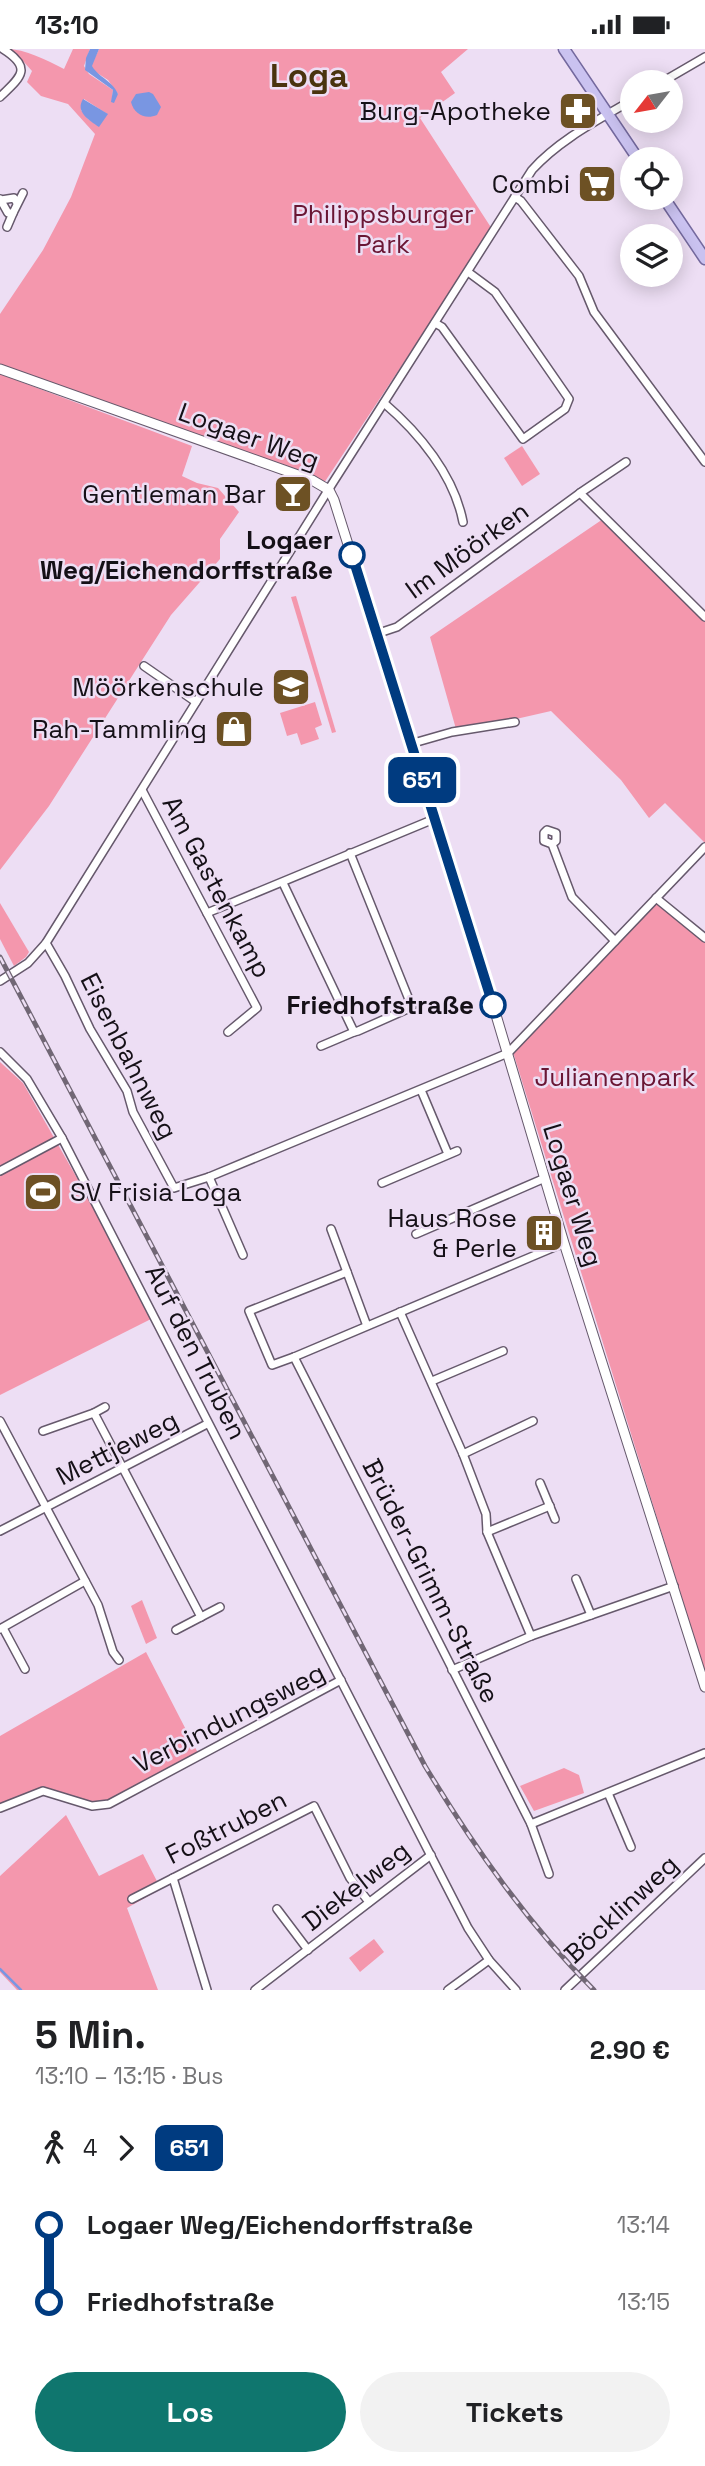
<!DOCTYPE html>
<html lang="de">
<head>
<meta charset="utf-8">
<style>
  body { margin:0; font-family:"Space Grotesk",sans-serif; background:#f2f2f2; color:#202124; height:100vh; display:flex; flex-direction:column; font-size:26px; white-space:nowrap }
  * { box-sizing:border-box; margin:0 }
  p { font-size:23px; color:#757577 }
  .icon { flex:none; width:38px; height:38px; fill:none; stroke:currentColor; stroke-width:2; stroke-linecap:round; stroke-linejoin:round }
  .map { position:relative; height:1941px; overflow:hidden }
  .panel { display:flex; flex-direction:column; background:#fff; flex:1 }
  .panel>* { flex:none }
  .badge { padding:0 14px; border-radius:10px; font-size:24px; line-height:46px }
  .needle { width:46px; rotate:239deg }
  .controls { position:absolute; left:620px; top:21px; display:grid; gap:14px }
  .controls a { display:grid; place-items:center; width:63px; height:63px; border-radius:50%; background:#fff; box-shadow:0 4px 18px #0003; font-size:35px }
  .map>.badge { position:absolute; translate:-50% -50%; box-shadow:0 0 0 4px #fff }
  .legs { display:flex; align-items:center; gap:10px; height:77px; padding:0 35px; font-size:23px }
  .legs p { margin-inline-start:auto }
  .head { display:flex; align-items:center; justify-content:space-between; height:119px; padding:0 35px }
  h1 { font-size:38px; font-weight:600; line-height:52px }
  .action { display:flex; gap:14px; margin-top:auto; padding:14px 35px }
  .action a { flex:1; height:80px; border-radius:42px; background:#0f766e; color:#fff; font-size:28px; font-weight:600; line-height:80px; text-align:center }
  .action a+a { background:#f2f2f2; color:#202124 }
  ul { padding:0 35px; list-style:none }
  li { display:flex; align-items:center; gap:24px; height:77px; font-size:26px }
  li i { display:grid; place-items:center; width:10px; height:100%; margin:0 9px; background:currentColor }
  li i::after { content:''; width:18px; height:18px; margin:-9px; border:5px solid; border-radius:50%; background:#fff }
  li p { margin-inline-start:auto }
  li:first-child i { background:linear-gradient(#0000 50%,currentColor 0) }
  li:last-child i { background:linear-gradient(currentColor 50%,#0000 0) }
  .status { display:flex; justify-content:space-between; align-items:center; height:49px; padding:0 35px; background:#fff; direction:ltr }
  .status svg { height:19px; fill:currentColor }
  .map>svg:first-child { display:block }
  .green { fill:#f497ad; fill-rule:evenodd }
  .water { fill:#7996e2 }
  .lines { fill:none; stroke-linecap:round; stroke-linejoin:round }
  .stream { stroke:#7996e2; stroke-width:2.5 }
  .minor-casing { stroke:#66596c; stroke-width:10 }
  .tertiary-casing { stroke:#66596c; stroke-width:11 }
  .primary-casing { stroke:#74699e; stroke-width:13 }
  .minor { stroke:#fff; stroke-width:7 }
  .tertiary { stroke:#fff; stroke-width:9 }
  .primary { stroke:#cac2f0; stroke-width:10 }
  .rail-casing { stroke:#716775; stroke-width:5 }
  .rail { stroke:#eddef4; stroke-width:2.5; stroke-dasharray:8; stroke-linecap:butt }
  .line-1-casing { stroke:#fff; stroke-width:16 }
  .line-1 { stroke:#003b80; stroke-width:10 }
  .stop-1-dot { fill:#fff; stroke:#003b80; stroke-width:3.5 }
  .labels { text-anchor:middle; stroke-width:5; stroke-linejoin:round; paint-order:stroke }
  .poi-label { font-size:26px; fill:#151017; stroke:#eddef4; text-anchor:end }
  .park-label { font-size:26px; fill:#6a1634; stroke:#eddef4 }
  .street-label { font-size:26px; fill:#151017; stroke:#eddef4 }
  .stop-label { font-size:26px; font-weight:bold; fill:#151017; stroke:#eddef4; text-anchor:end }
  .district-label { font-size:33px; font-weight:bold; fill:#49330e; stroke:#eddef4 }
</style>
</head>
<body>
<div class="status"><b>13:10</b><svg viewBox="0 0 49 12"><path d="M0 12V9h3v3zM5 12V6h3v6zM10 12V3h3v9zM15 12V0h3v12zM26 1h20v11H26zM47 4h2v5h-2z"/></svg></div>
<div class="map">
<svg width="705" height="1941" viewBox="0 0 705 1941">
  <rect width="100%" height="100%" fill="#eddef4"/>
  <!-- green -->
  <g class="green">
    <path d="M6 0C26 0 46 11 64 20L73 0H90L84 17 89 25 113 41 112 49 118 45 108 31 94 22 91 17 99 0H468L441 23 455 44 420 69 492 180 324 434 0 317V265L43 201 71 148 95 85 68 55 41 47 27 33 32 22 23 12ZM84 50 107 65 99 77 88 70 81 61Z"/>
    <path d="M0 325 192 397 182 427 197 434 218 439 239 463 220 490V510L171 566 49 757 0 821Z"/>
    <path d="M522 397 540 425 522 437 504 409Z"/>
    <path d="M603 470 705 573V794L665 754 649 769 621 731 551 662 516 670 456 680 430 588Z"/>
    <path d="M296 547 336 683 332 684 291 548Z"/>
    <path d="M315 653 322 676 315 679 319 690 301 696 297 684 287 687 280 664Z"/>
    <path d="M0 854 29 903 26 908 14 917 0 890Z"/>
    <path d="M656 854 705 894V1624L513 1003Z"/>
    <path d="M0 1013 23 1034 115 1196 153 1269 0 1346Z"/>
    <path d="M142 1551 157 1589 146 1595 131 1557Z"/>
    <path d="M146 1603 199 1706 109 1755 92 1757 43 1742 0 1759V1687Z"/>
    <path d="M564 1719 579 1726 584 1744 534 1762 520 1737Z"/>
    <path d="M66 1766 99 1827 143 1805 161 1840 127 1859 158 1941H17L0 1923V1827Z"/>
    <path d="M374 1890 384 1903 360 1923 349 1909Z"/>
  </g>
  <!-- water -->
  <g class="water">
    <path d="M90 0H99L92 17C99 29 112 31 118 45L114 54 111 53 113 41 85 21 86 9Z"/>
    <path d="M149 43 153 45 161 58 157 66C145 71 134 65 131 53L136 45Z"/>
    <path d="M83 50 108 65 99 78C89 71 75 63 83 50Z"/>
  </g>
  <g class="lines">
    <!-- stream -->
    <path class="stream" d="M0 1920 21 1941"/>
    <!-- minor casing -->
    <g class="minor-casing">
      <g id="minor">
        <path d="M662 33 705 8"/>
        <path d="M0 48C21 28 33 19 3 0"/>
        <path d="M515 148 521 152 579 227 594 263 705 413"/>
        <path d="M0 150 8 164H13L23 144"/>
        <path d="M1 151 14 149 17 154"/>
        <path d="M7 178 13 164"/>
        <path d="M435 274 442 278 523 390 565 360 569 350 495 243 468 223"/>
        <path d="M384 354C419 384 454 426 463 473"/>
        <path d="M580 444 626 413"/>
        <path d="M376 585 397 578 580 444 705 568"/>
        <path d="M144 617 196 653"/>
        <path d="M410 695 452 683 515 673"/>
        <path d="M142 741 257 959 228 983"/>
        <path d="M552 795 556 792V784L547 781 544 784V792L552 795 572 848 615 892"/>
        <path d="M283 834 354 983 358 982 412 958 350 804"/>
        <path d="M656 849 705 889"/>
        <path d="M207 864 434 770"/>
        <path d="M46 894 65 927 90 980 127 1042 133 1063 174 1139 209 1128 508 1004 705 798"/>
        <path d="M0 932 28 914 46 894 332 435 532 121C559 91 598 71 632 51"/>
        <path d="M321 997 354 983"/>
        <path d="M0 1003 27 1030 62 1089 468 1879 489 1911 516 1941"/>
        <path d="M421 1041 448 1105"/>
        <path d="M0 1122 62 1089"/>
        <path d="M209 1128 243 1206"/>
        <path d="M382 1134 457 1102"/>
        <path d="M331 1180 347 1223"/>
        <path d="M416 1185 545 1129"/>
        <path d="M400 1263 463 1405 486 1465 487 1483 531 1587"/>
        <path d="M367 1277 347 1223 249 1262 272 1316 294 1308 564 1194"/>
        <path d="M294 1308 531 1775 705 1704"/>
        <path d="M432 1332 503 1302"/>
        <path d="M94 1364 105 1358"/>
        <path d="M0 1372 98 1556 113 1603 119 1611"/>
        <path d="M43 1382 94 1364 201 1568"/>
        <path d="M463 1405 533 1372"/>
        <path d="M540 1434 555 1470"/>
        <path d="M0 1482 207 1375"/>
        <path d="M487 1483 550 1457"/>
        <path d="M576 1530 591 1566"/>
        <path d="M3 1579 25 1620"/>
        <path d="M0 1580 85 1532"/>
        <path d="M176 1581 220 1558"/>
        <path d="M452 1621 531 1587 674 1537"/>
        <path d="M608 1744 631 1798"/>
        <path d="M0 1759 43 1742 92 1757 109 1755 341 1631"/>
        <path d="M531 1775 549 1825"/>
        <path d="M173 1829 207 1941"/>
        <path d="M132 1850 314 1757 350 1829 369 1853"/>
        <path d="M277 1860 308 1901"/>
        <path d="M255 1941 431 1806"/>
        <path d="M448 1941 489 1911"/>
        <path d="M565 1941 705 1809"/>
      </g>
    </g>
    <!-- tertiary casing -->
    <g class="tertiary-casing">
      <path id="tertiary" d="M0 320 312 431 329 441 334 451 493 956 564 1194 705 1638"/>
    </g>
    <!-- primary casing -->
    <g class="primary-casing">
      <g id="primary">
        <path d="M564 0 638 110"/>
        <path d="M664 149 705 210"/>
      </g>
    </g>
    <!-- minor -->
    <use href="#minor" class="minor"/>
    <!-- tertiary -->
    <use href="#tertiary" class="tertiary"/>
    <!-- primary -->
    <use href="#primary" class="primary"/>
    <!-- rail casing -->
    <g class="rail-casing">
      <path id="rail" d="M0 908 425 1717C474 1798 527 1874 594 1941"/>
    </g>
    <!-- rail -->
    <use href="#rail" class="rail"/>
  </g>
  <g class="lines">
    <!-- line-1 casing -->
    <g class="line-1-casing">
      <path id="line-1" d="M352 506 493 956"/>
    </g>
    <!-- line-1 -->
    <use href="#line-1" class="line-1"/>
  </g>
  <!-- icons -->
  <defs>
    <g id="pharmacy-square" transform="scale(2.0125)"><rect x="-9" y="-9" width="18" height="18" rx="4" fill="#6d5124" stroke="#eddef4"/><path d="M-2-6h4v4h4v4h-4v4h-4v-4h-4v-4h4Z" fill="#fff"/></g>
    <g id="supermarket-square" transform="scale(2.0125)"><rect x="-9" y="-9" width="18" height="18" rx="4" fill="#6d5124" stroke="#eddef4"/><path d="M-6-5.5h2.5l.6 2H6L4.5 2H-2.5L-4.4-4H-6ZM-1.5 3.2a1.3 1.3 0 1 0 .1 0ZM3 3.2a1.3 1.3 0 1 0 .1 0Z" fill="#fff"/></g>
    <g id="bar-square" transform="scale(2.0125)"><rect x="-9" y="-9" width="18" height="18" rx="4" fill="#6d5124" stroke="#eddef4"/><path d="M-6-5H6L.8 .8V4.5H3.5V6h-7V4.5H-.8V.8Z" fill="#fff"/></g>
    <g id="school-square" transform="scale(2.0125)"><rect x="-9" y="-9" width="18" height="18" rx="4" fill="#6d5124" stroke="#eddef4"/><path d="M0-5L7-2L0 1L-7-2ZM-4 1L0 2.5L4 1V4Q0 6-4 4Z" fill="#fff"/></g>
    <g id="shop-square" transform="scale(2.0125)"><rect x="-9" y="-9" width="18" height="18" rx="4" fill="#6d5124" stroke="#eddef4"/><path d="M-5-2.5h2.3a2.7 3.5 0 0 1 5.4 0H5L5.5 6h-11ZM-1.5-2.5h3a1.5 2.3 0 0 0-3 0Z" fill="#fff"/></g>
    <g id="stadium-square" transform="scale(2.0125)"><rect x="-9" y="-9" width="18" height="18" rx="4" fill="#6d5124" stroke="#eddef4"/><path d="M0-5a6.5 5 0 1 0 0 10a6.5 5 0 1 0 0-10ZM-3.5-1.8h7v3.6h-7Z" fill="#fff"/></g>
    <g id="building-square" transform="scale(2.0125)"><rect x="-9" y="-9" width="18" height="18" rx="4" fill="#6d5124" stroke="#eddef4"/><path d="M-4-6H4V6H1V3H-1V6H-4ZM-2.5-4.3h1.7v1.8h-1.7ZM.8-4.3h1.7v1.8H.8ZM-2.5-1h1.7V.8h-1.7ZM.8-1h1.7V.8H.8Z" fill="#fff"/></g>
  </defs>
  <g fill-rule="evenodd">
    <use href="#pharmacy-square" x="578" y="62"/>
    <use href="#supermarket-square" x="597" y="135"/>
    <use href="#bar-square" x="293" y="445"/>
    <use href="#school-square" x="291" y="638"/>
    <use href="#shop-square" x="234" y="680"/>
    <use href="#stadium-square" x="43" y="1143"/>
    <use href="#building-square" x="544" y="1184"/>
  </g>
  <!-- markers -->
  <g class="stop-1-dot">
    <circle cx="352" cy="506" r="12"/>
    <circle cx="493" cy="956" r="12"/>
  </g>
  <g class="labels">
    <!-- poi labels -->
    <g class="poi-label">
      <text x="551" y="71">Burg-Apotheke</text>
      <text x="570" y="144">Combi</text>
      <text x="266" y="454">Gentleman Bar</text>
      <text x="264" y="647">Möörkenschule</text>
      <text x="207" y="689">Rah-Tammling</text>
      <text x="70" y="1152" text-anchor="start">SV Frisia Loga</text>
      <text x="517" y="1178">Haus Rose<tspan x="517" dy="30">&amp; Perle</tspan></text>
    </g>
    <!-- park labels -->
    <g class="park-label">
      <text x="383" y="174">Philippsburger<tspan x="383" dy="30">Park</tspan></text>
      <text x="615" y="1037">Julianenpark</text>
    </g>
    <!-- street labels -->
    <g class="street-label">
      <text transform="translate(249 387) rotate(20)" y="9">Logaer Weg</text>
      <text transform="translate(467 501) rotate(-36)" y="9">Im Möörken</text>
      <text transform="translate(217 838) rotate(62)" y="9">Am Gastenkamp</text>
      <text transform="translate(129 1007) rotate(63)" y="9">Eisenbahnweg</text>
      <text transform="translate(573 1146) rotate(73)" y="9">Logaer Weg</text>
      <text transform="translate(196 1303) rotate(63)" y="9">Auf den Truben</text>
      <text transform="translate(117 1399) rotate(-27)" y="9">Mettjeweg</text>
      <text transform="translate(431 1532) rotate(63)" y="9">Brüder-Grimm-Straße</text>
      <text transform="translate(229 1669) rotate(-27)" y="9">Verbindungsweg</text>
      <text transform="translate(226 1778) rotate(-27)" y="9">Foßtruben</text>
      <text transform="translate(356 1837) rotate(-38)" y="9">Diekelweg</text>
      <text transform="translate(621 1860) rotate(-43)" y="9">Böcklinweg</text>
    </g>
    <!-- stop labels -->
    <g class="stop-label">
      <text x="333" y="500">Logaer<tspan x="333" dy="30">Weg/Eichendorffstraße</tspan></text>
      <text x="474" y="965">Friedhofstraße</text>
    </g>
    <!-- district labels -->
    <g class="district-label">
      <text x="309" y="38">Loga</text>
    </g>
  </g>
</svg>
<div class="controls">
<a><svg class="needle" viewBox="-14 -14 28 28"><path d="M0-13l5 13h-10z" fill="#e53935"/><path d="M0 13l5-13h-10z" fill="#757577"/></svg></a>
<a><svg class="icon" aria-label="locate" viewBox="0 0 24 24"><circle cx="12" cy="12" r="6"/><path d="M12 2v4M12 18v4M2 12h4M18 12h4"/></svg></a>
<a><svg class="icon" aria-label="layers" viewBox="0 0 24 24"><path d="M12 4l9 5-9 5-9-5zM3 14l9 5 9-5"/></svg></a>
</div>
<b class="badge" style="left:422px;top:731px;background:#003b80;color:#fff">651</b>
</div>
<section class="panel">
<div class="head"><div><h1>5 Min.</h1><p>13:10 – 13:15 · Bus</p></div><b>2.90 €</b></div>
<div class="legs"><svg class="icon" aria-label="walk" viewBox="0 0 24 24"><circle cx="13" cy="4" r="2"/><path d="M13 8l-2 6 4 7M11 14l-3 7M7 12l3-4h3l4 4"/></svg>4<svg class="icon" aria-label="forward" viewBox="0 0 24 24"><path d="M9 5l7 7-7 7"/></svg><b class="badge" style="background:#003b80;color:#fff">651</b></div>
<ul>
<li><i style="color:#003b80"></i><b>Logaer Weg/Eichendorffstraße</b><p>13:14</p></li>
<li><i style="color:#003b80"></i><b>Friedhofstraße</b><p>13:15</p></li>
</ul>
<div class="action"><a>Los</a><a>Tickets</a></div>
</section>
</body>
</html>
